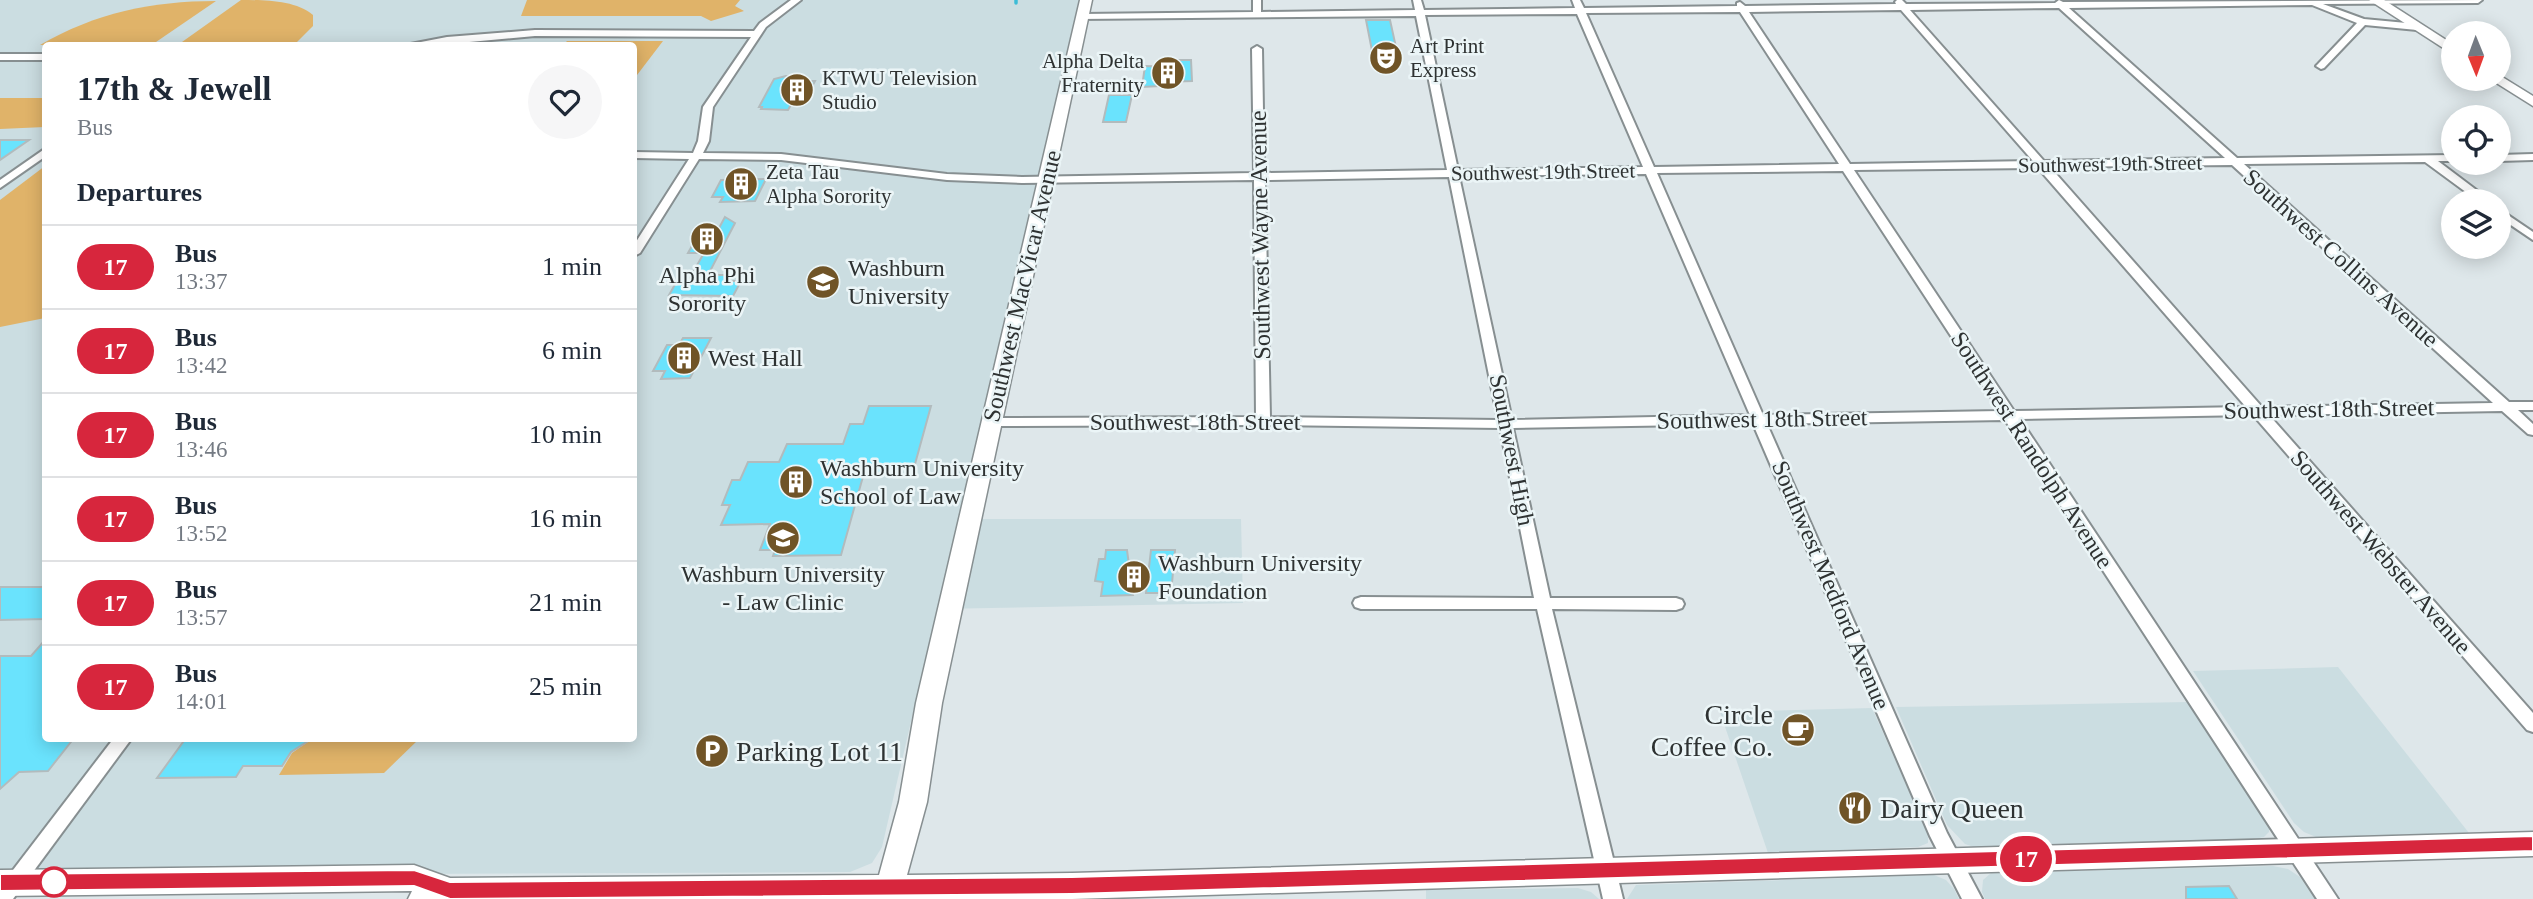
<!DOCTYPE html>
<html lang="en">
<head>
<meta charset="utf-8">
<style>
  body { margin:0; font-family:Georgia,serif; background:#f6f6f7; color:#1f2937; height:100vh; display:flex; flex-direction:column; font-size:26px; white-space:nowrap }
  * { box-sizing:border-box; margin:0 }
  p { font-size:23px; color:#747a83 }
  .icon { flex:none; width:38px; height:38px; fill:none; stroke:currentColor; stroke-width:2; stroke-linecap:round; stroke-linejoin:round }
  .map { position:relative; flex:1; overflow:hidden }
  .drawer { position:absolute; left:42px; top:42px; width:595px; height:700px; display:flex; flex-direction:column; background:#fff; border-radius:7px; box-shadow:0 4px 18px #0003 }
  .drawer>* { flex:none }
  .badge { padding:0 14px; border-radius:23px; font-size:24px; line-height:46px }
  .needle { width:46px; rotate:179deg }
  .fabs { position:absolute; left:2441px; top:21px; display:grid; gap:14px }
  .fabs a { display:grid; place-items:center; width:70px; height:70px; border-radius:50%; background:#fff; box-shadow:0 4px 18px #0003; font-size:35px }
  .map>.badge { position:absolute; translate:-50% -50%; box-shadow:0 0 0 4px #fff }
  h2 { padding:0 35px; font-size:26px; line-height:63px }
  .round { display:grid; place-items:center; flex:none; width:74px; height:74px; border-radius:37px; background:#f6f6f7 }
  .headline { display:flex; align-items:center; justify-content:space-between; height:119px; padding:0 35px }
  h1 { font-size:33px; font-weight:700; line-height:52px }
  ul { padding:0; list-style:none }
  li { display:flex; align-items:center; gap:21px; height:84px; padding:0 35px; border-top:2px solid #e0e1e3 }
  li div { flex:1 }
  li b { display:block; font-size:26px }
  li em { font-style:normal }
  li .badge { min-width:77px; font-weight:700; text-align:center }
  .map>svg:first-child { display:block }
  .built { fill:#cbdde1; fill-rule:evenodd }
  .green { fill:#e0b369 }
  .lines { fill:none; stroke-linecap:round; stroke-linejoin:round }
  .stream { stroke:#3dbcd6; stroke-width:3.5 }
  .building { fill:#6ae3fd; stroke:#b2bbbd; stroke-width:2 }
  .street-casing { stroke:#878f91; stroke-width:4 }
  .secondary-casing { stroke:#878f91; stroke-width:3 }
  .street { fill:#fff; fill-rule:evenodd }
  .secondary { fill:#fff; fill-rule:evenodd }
  .line { fill:#d7263d; stroke:#fff; stroke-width:2 }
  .stop-dot { fill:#fff; stroke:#d7263d; stroke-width:3.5 }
  .labels { text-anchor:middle; stroke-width:5; stroke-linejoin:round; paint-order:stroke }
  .far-poi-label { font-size:21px; fill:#2e3232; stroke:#ebf5f7; text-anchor:start }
  .far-street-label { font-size:21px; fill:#2e3232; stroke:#ebf5f7 }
  .street-label { font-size:24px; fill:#2e3232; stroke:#ebf5f7 }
  .poi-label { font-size:24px; fill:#2e3232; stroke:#ebf5f7; text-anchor:start }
  .near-poi-label { font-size:28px; fill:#2e3232; stroke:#ebf5f7; text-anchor:start }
</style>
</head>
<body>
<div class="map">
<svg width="2533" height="899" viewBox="0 0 2533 899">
  <rect width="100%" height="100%" fill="#dee7ea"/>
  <!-- built -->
  <g class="built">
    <path d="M0 0H1079L958 519H1241L1243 603 937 609 882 847 872 863 850 872 0 876ZM46 46H634V738H46Z"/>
    <path d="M2338 667 2469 833 2316 837 2304 832 2294 823 2193 671Z"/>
    <path d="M2189 702 2269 824V832L2264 837 2250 840 1977 848 1965 844 1947 825 1896 707Z"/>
    <path d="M1872 708 1928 834V843L1918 847 1768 853 1720 712Z"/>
    <path d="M2273 866 2288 869 2300 877 2315 899H1985L1982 892 1983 880 1991 873Z"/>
    <path d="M1934 875 1946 880 1954 889 1959 899H1627L1636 885Z"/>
    <path d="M1578 888 1591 892 1599 899H1426V890Z"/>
  </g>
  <!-- green -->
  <g class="green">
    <path d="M241 0C264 0 295 0 313 15V26L294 45 185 46 182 42Z"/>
    <path d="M527 0H740L735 6 744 11 711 21 701 16H521Z"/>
    <path d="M216 1 156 42 144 45H40C95 13 152 1 216 1Z"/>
    <path d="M567 41H663L634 79V46L563 45Z"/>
    <path d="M0 98H45V127L0 129Z"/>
    <path d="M45 166V318L0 327V200Z"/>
    <path d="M312 739H419L384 773 279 775 292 753Z"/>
  </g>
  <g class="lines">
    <!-- stream -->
    <path class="stream" d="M1016 0V3"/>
  </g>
  <!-- building -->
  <g class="building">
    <path d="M1366 20H1390L1399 61H1374Z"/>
    <path d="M1174 60H1191L1192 81 1161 82 1160 86 1142 87 1145 66 1174 67Z"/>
    <path d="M786 76H805L802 81H815L807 96H796L788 110 761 109 762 107H759L774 79Z"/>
    <path d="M1109 95H1132L1126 122H1103Z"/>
    <path d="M0 140H29L0 160Z"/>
    <path d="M766 179 755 201 720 202 723 197H712L721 180Z"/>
    <path d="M725 217 735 223 708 275H732L729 281H741L733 296 669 295 677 281H688L704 253H688L702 228H719Z"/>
    <path d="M683 338H711L690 378 661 379 665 371H653L667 345H679Z"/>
    <path d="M869 406H931L915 464H900L897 473H864L841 555 773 556 775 550H760L770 524 721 525 730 505H722L732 480H740L748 462H779L787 444H843L850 424H863Z"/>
    <path d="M1106 550H1127L1133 595 1101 596 1103 582 1095 581 1099 559H1105Z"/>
    <path d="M1151 550H1175L1172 583 1166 584V593H1146Z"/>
    <path d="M0 587H46V619L0 620Z"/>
    <path d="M46 639V738H74L48 771 19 772 0 789V656H31Z"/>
    <path d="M186 738H313L291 752 282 766H243L236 777 157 778Z"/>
    <path d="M2229 886 2237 899H2186V887Z"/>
  </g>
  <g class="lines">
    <!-- street casing -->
    <g class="street-casing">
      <g id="street">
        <path d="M791 0H801L766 27 713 107 709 141 703 153 781 154 947 174 1022 177 1254 173 1252 49 1257 46 1262 49 1264 173 1447 170 1416 16 1079 19V15L1082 14 1253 12V0H1261V12L1415 10 1413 0H1421L1424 10 1575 8 1572 0H1580L1584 8 1737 6V3L1740 2 1745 6 1896 4 1895 2 1897 0H1902L1906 4 2055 3 2059 0 2063 2 2482 0 2478 3 2323 4 2364 19 2417 24 2421 27 2417 30 2365 25 2324 68 2321 69 2316 66 2318 64 2357 23 2312 5 2069 8 2237 158 2454 155V161H2438L2491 201H2478L2425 162 2244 164 2509 402H2533V410H2518L2533 424V435L2528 434 2502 411 2269 415 2533 713V732L2527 730 2253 415 2020 419 2338 899H2317L2005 420 1767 424 1947 833 1982 899H1962L1930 836 1753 424 1513 428 1550 598H1676L1682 600 1684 604 1682 608 1676 610 1552 609 1623 899H1603L1537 609H1361L1355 607 1353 603 1355 599 1361 597 1534 598 1500 428 1263 425 992 426 985 422 992 418 1256 417 1254 180 1022 183 947 180 781 160 699 159 640 253 634 256V245L689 159 634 158V152L693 153 698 141 703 107 751 37 535 36 426 46H400L447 37 535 30 754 31 760 23ZM2059 8 2225 158 2044 161 1910 10ZM1901 10 2033 161 1850 164 1749 12ZM1740 12 1839 164 1654 167 1586 13ZM1577 14 1643 167 1458 170 1425 15ZM2232 165 2493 403 2262 407 2050 167ZM2038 168 2246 407 2014 411 1854 170ZM1843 171 2000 411 1763 415 1657 173ZM1646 174 1750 415 1512 420 1459 176ZM1449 177 1498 420 1270 417 1265 180Z"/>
        <rect x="0" y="54" width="46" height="6"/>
        <path d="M46 148V156L0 188V180Z"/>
        <path d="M2533 154V160L2499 161V155Z"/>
        <path d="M2499 209 2533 232V240L2499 217Z"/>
        <path d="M114 738H132L13 899H0V887Z"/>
      </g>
    </g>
    <!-- secondary casing -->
    <g class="secondary-casing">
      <g id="secondary">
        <path d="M1080 0H1092L942 703 927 802 907 875 1072 873 2533 832V856L1072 899H408L412 891 0 896V870L414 865 450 878 879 875 899 802 916 703Z"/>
        <path d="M2369 0H2384L2454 45V55Z"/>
        <path d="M2499 75 2533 96V106L2490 79H2499Z"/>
      </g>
    </g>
    <!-- street -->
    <use href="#street" class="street"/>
    <!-- secondary -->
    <use href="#secondary" class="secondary"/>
  </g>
  <!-- line -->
  <path class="line" d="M2533 836V851L1072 894 450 899 414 886 0 891V874L414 870 450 882 1072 877Z"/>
  <!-- icons -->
  <defs>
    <g id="theatre-disc" transform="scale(1.75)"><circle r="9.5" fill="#705427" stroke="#ebf5f7"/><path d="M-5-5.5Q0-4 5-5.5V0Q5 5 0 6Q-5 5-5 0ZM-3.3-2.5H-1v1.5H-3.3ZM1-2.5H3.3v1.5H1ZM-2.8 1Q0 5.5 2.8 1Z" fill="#fff"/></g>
    <g id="building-disc" transform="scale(1.75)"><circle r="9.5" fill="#705427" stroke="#ebf5f7"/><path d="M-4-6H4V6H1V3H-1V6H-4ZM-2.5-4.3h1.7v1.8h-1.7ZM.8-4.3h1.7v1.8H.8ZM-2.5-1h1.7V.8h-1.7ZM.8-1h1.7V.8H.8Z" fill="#fff"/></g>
    <g id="university-disc" transform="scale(1.75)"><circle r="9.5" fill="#705427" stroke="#ebf5f7"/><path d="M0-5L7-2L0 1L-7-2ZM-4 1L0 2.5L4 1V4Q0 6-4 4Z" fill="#fff"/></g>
    <g id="school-disc" transform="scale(1.75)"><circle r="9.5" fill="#705427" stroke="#ebf5f7"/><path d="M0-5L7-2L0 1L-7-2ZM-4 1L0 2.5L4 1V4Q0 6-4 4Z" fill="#fff"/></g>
    <g id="cafe-disc" transform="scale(1.75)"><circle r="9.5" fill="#705427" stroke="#ebf5f7"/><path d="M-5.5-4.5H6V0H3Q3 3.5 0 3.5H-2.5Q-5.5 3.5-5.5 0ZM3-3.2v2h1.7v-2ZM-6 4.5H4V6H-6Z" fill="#fff"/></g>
    <g id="parking-disc" transform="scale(1.75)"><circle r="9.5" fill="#705427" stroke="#ebf5f7"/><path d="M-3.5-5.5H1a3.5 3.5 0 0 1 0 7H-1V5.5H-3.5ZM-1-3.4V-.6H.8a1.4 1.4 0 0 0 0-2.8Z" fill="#fff"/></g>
    <g id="restaurant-disc" transform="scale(1.75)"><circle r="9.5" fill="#705427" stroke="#ebf5f7"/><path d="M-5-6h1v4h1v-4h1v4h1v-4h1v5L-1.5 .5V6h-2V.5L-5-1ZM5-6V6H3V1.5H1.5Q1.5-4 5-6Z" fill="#fff"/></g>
  </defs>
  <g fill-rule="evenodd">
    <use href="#theatre-disc" x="1386" y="58"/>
    <use href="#building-disc" x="1168" y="73"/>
    <use href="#building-disc" x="797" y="90"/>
    <use href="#building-disc" x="741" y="184"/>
    <use href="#building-disc" x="707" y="239"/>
    <use href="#university-disc" x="823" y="282"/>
    <use href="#building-disc" x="684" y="358"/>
    <use href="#building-disc" x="796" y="482"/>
    <use href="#school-disc" x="783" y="538"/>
    <use href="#building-disc" x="1134" y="577"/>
    <use href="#cafe-disc" x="1798" y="730"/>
    <use href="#parking-disc" x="712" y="751"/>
    <use href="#restaurant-disc" x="1855" y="808"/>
  </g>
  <!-- markers -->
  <circle class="stop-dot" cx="54" cy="882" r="14"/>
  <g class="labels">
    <!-- far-poi labels -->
    <g class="far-poi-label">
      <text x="1410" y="53">Art Print<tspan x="1410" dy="24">Express</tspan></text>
      <text x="1144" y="68" text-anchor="end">Alpha Delta<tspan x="1144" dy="24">Fraternity</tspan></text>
      <text x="822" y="85">KTWU Television<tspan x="822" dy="24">Studio</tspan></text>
      <text x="766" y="179">Zeta Tau<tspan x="766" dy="24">Alpha Sorority</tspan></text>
    </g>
    <!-- far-street labels -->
    <g class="far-street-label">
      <text transform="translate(2110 164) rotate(-1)" y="7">Southwest 19th Street</text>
      <text transform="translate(1543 172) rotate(-1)" y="7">Southwest 19th Street</text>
    </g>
    <!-- street labels -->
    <g class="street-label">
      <text transform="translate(1260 235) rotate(-91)" y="8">Southwest Wayne Avenue</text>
      <text transform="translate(2341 258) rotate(42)" y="8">Southwest Collins Avenue</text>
      <text transform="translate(1022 286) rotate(-77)" y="8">Southwest MacVicar Avenue</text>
      <text transform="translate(2329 409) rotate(-1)" y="8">Southwest 18th Street</text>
      <text transform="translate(1762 419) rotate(-1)" y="8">Southwest 18th Street</text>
      <text x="1195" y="430">Southwest 18th Street</text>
      <text transform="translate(1512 450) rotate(79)" y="8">Southwest High</text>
      <text transform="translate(2032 450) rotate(57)" y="8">Southwest Randolph Avenue</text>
      <text transform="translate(2381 552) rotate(49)" y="8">Southwest Webster Avenue</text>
      <text transform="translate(1831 585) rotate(67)" y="8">Southwest Medford Avenue</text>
    </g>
    <!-- poi labels -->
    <g class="poi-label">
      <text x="848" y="276">Washburn<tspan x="848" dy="28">University</tspan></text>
      <text x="707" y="283" text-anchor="middle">Alpha Phi<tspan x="707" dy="28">Sorority</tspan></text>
      <text x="708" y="366">West Hall</text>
      <text x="820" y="476">Washburn University<tspan x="820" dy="28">School of Law</tspan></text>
      <text x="1158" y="571">Washburn University<tspan x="1158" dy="28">Foundation</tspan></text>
      <text x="783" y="582" text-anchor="middle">Washburn University<tspan x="783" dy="28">- Law Clinic</tspan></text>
    </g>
    <!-- near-poi labels -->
    <g class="near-poi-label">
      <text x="1773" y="724" text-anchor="end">Circle<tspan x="1773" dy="32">Coffee Co.</tspan></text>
      <text x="736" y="761">Parking Lot 11</text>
      <text x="1880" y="818">Dairy Queen</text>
    </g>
  </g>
</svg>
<div class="fabs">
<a><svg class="needle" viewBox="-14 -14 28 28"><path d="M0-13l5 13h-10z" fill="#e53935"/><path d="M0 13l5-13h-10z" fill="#747a83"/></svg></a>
<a><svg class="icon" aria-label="locate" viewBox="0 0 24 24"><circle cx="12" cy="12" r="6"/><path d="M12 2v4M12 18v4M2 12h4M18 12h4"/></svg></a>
<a><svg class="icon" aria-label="layers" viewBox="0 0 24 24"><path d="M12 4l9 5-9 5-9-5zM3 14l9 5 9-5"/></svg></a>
</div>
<b class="badge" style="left:2026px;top:859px;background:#d7263d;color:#fff">17</b>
<section class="drawer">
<div class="headline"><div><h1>17th &amp; Jewell</h1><p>Bus</p></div><a class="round"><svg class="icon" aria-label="heart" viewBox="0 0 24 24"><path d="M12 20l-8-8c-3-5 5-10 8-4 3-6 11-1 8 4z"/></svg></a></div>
<h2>Departures</h2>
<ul>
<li><span class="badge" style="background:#d7263d;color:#fff">17</span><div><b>Bus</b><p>13:37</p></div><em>1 min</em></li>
<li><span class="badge" style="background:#d7263d;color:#fff">17</span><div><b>Bus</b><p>13:42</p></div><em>6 min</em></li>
<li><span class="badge" style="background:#d7263d;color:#fff">17</span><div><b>Bus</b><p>13:46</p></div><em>10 min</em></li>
<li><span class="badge" style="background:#d7263d;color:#fff">17</span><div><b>Bus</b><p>13:52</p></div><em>16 min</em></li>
<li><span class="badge" style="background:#d7263d;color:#fff">17</span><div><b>Bus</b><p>13:57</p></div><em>21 min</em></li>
<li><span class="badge" style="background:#d7263d;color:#fff">17</span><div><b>Bus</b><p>14:01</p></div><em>25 min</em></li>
</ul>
</section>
</div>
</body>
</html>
